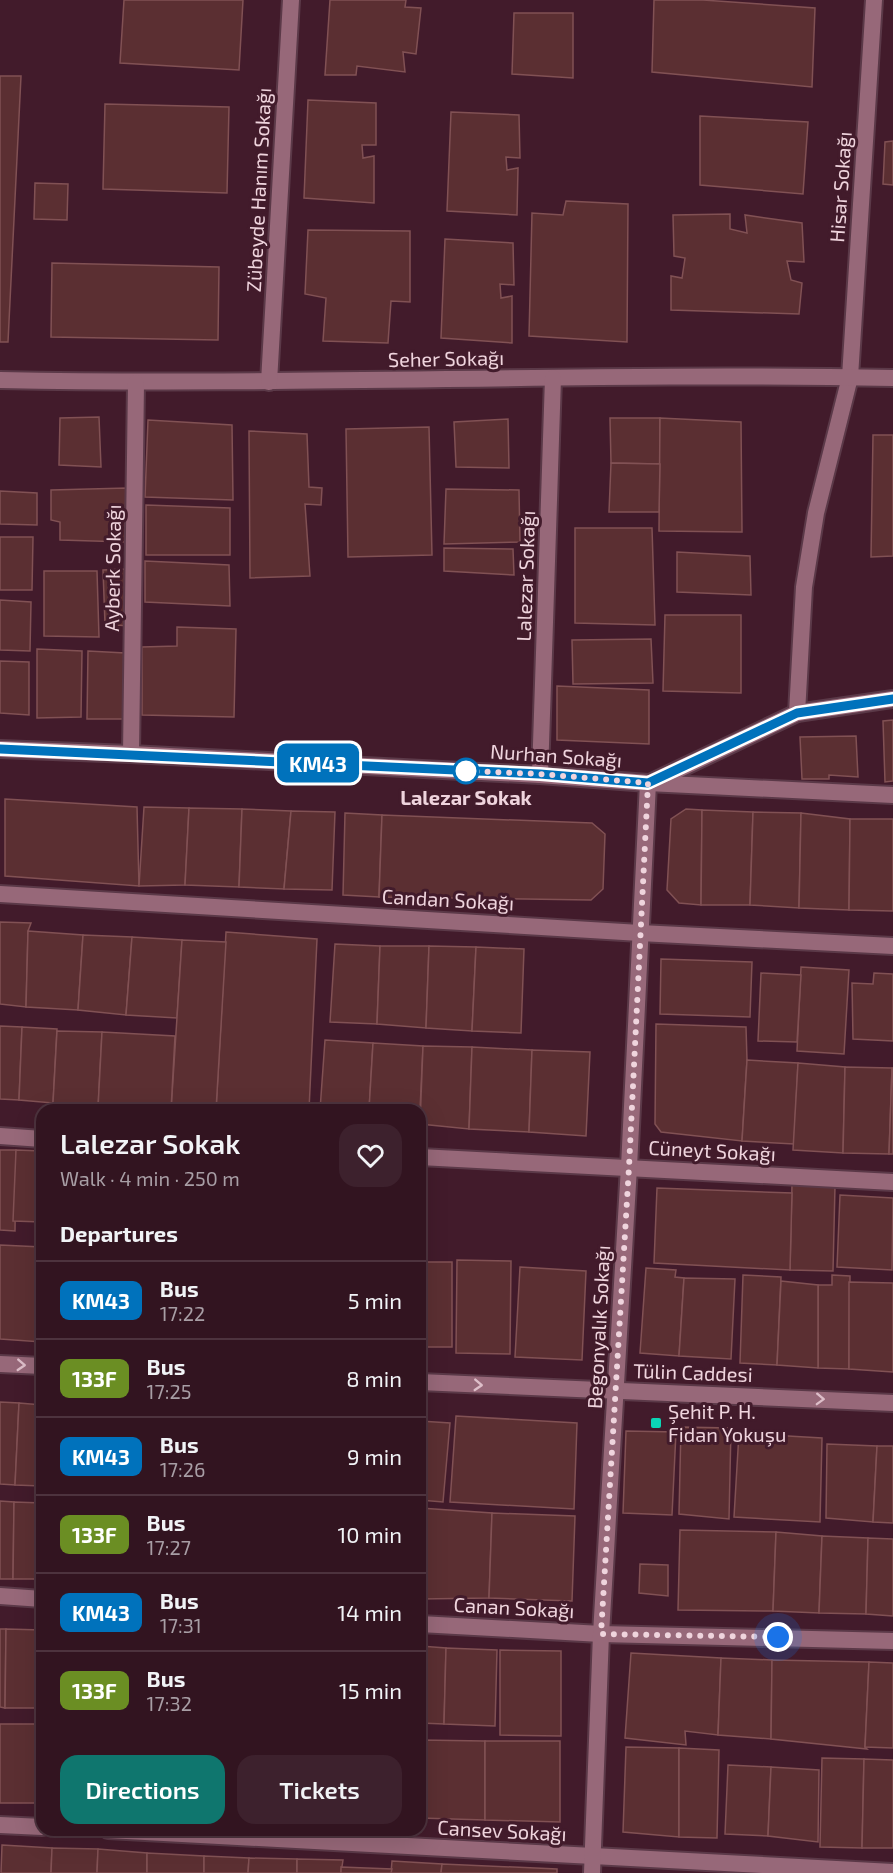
<!DOCTYPE html>
<html lang="en">
<head>
<meta charset="utf-8">
<style>
  body { margin:0; font-family:"Exo 2",sans-serif; background:#3d212d; color:#f1f3f6; height:100vh; display:flex; flex-direction:column; font-size:22px; white-space:nowrap }
  * { box-sizing:border-box; margin:0 }
  p { font-size:20px; color:#a89ea5 }
  .icon { flex:none; width:33px; height:33px; fill:none; stroke:currentColor; stroke-width:2; stroke-linecap:round; stroke-linejoin:round }
  .map { position:relative; flex:1; overflow:hidden }
  .details { position:absolute; left:36px; top:1104px; width:390px; height:732px; display:flex; flex-direction:column; background:#321420; border-radius:18px; box-shadow:0 6px 24px #0002,0 0 0 2px #4d333e }
  .details>* { flex:none }
  .badge { padding:0 12px; border-radius:9px; font-size:21px; line-height:39px }
  .you { position:absolute; width:30px; height:30px; margin:-15px; border:4px solid #fff; border-radius:50%; background:#1a73e8; box-shadow:0 0 0 9px #1a73e833 }
  .map>.badge { position:absolute; translate:-50% -50%; box-shadow:0 0 0 3px #fff }
  h2 { padding:0 24px; font-size:22px; line-height:54px }
  .round { display:grid; place-items:center; flex:none; width:63px; height:63px; border-radius:18px; background:#3d212d }
  .head { display:flex; align-items:center; justify-content:space-between; height:102px; padding:0 24px }
  h1 { font-size:28px; font-weight:600; line-height:45px }
  .button { display:flex; gap:12px; margin-top:auto; padding:12px 24px }
  .button a { flex:1; height:69px; border-radius:18px; background:#0f766e; color:#fff; font-size:24px; font-weight:600; line-height:69px; text-align:center }
  .button a+a { background:#3d212d; color:#f1f3f6 }
  ul { padding:0; list-style:none }
  li { display:flex; align-items:center; gap:18px; height:78px; padding:0 24px; border-top:2px solid #4d333e }
  li div { flex:1 }
  li b { display:block; font-size:22px }
  li em { font-style:normal }
  li .badge { min-width:66px; font-weight:700; text-align:center }
  .map>svg:first-child { display:block }
  .building { fill:#5b2f32; stroke:#815154; stroke-width:1.5 }
  .lines { fill:none; stroke-linecap:round; stroke-linejoin:round }
  .service-casing { stroke:#5b3948; stroke-width:20 }
  .minor-casing { stroke:#5b3948; stroke-width:20 }
  .service { stroke:#976879; stroke-width:16 }
  .minor { stroke:#976879; stroke-width:16 }
  .oneway { stroke:#ddbec9 }
  .line-casing { stroke:#fff; stroke-width:14 }
  .line { stroke:#0072bc; stroke-width:9 }
  .walk { stroke:#efd4dd; stroke-width:6; stroke-dasharray:0 10.8 }
  .stop-dot { fill:#fff; stroke:#0072bc; stroke-width:3 }
  .poi-dot { fill:#0bd5b5; stroke:#421b2b; stroke-width:2 }
  .labels { text-anchor:middle; stroke-width:6; stroke-linejoin:round; paint-order:stroke }
  .street-label { font-size:20px; fill:#efd4dd; stroke:#421b2b }
  .stop-label { font-size:20px; font-weight:bold; fill:#efd4dd; stroke:#421b2b }
  .poi-label { font-size:20px; fill:#efd4dd; stroke:#421b2b; text-anchor:start }
</style>
</head>
<body>
<div class="map">
<svg width="893" height="1873" viewBox="0 0 893 1873">
  <rect width="100%" height="100%" fill="#421b2b"/>
  <!-- building -->
  <g class="building">
    <path d="M124 0H243L239 70 120 63Z"/>
    <path d="M330 0H406L405 7 421 8 416 54 403 52 405 72 357 66 356 75H325Z"/>
    <path d="M654 0H703L815 8 812 87 652 72Z"/>
    <path d="M514 13H573V78L512 74Z"/>
    <path d="M0 76H21L8 342H0Z"/>
    <path d="M308 100 376 103V145H362L363 158 374 156V203L304 198Z"/>
    <path d="M105 104 229 107 227 193 103 189Z"/>
    <path d="M451 112 519 115 520 158 506 157 507 170 518 168 517 215 447 211Z"/>
    <path d="M700 116 808 122 803 194 700 185Z"/>
    <path d="M893 141V185L883 184 885 142Z"/>
    <path d="M35 183 68 184 67 220 34 219Z"/>
    <path d="M566 201 628 204 627 342 529 336 532 213 563 215Z"/>
    <path d="M730 214V229L747 233 745 215 802 223 804 262 787 261 791 280 802 283 799 314 671 310V276L682 278 685 258 674 256 673 215Z"/>
    <path d="M308 230 410 231V302L391 301 388 343 323 341 326 298 305 294Z"/>
    <path d="M445 239 513 243 514 285 500 284 501 298 512 296V343L441 338Z"/>
    <path d="M52 263 219 267 218 340 51 337Z"/>
    <path d="M99 417 101 467 59 465 60 418Z"/>
    <path d="M610 418H660V464L611 463Z"/>
    <path d="M660 418 741 422 742 532 659 531Z"/>
    <path d="M508 419 509 468 456 467 454 422Z"/>
    <path d="M148 420 232 425 233 500 145 497Z"/>
    <path d="M429 427 432 555 348 557 346 429Z"/>
    <path d="M249 431 307 434 309 487 322 488 321 505 305 504 310 576 250 578Z"/>
    <path d="M873 435H893V556L871 557Z"/>
    <path d="M611 463 660 464 659 512H609Z"/>
    <path d="M127 488V542L60 540V522L51 520V490Z"/>
    <path d="M446 489 519 490 520 542 444 544Z"/>
    <path d="M0 491 37 493V525L0 524Z"/>
    <path d="M146 505 230 508V555H146Z"/>
    <path d="M575 528H652L655 625 575 623Z"/>
    <path d="M0 537H33L32 590H0Z"/>
    <path d="M444 548 513 549 514 575 444 571Z"/>
    <path d="M677 552 750 556 751 595 677 592Z"/>
    <path d="M145 561 229 565 230 606 145 602Z"/>
    <path d="M127 569 128 626 105 624 103 570Z"/>
    <path d="M44 571H97L99 637 44 636Z"/>
    <path d="M0 600 31 602 30 651 0 650Z"/>
    <path d="M665 615H741V693L663 691Z"/>
    <path d="M177 627 236 629 234 717 142 715V647L177 646Z"/>
    <path d="M651 639 653 683 573 684 572 640Z"/>
    <path d="M37 649 82 651 81 717 37 718Z"/>
    <path d="M88 651 125 653 124 719H87Z"/>
    <path d="M0 661 29 662V715L0 713Z"/>
    <path d="M557 686 649 690V744L557 740Z"/>
    <path d="M893 720V781L885 782 883 721Z"/>
    <path d="M856 736 858 777 829 775V779H802L800 737Z"/>
    <path d="M5 799 137 807 139 886 5 876Z"/>
    <path d="M144 807 189 808 185 885 139 886Z"/>
    <path d="M189 808 242 809 239 887 185 885Z"/>
    <path d="M242 809 291 811 284 889 239 887Z"/>
    <path d="M686 809 702 810 701 905 679 903 667 890 671 819Z"/>
    <path d="M702 810 753 812 750 905H701Z"/>
    <path d="M291 811 335 812 332 890 284 889Z"/>
    <path d="M753 812 801 813 799 908 750 905Z"/>
    <path d="M345 813 382 815 379 897 343 895Z"/>
    <path d="M801 813 850 819 849 910 799 908Z"/>
    <path d="M382 815 592 823 605 834 603 889 591 900 379 897Z"/>
    <path d="M850 819H893V911L849 910Z"/>
    <path d="M0 922 31 923 28 931 26 1007 0 1004Z"/>
    <path d="M28 931 83 935 78 1010 26 1007Z"/>
    <path d="M226 932 317 939 309 1110H216Z"/>
    <path d="M83 935 132 937 126 1015 78 1010Z"/>
    <path d="M132 937 182 940 177 1018 126 1015Z"/>
    <path d="M182 940 226 942 216 1110H171Z"/>
    <path d="M335 944 380 946 377 1024 330 1022Z"/>
    <path d="M380 946H429L426 1028 377 1024Z"/>
    <path d="M429 946 476 947 472 1031 426 1028Z"/>
    <path d="M476 947 524 949 521 1033 472 1031Z"/>
    <path d="M661 959 752 962 750 1017 660 1014Z"/>
    <path d="M801 967 849 970 844 1054 797 1051Z"/>
    <path d="M761 973 801 975 797 1042 758 1041Z"/>
    <path d="M874 973 893 974V1041L853 1039 852 983 873 984Z"/>
    <path d="M656 1024 746 1027 747 1060 742 1141 661 1132 655 1124Z"/>
    <path d="M0 1026 22 1027 19 1100 0 1099Z"/>
    <path d="M22 1027 57 1029 53 1103 19 1100Z"/>
    <path d="M57 1031 102 1032 98 1108 53 1103Z"/>
    <path d="M102 1032 175 1036 171 1110 98 1108Z"/>
    <path d="M325 1040 373 1043 369 1110H320Z"/>
    <path d="M373 1043 423 1046 420 1110H369Z"/>
    <path d="M423 1046 472 1047 469 1129 420 1124Z"/>
    <path d="M472 1047 532 1050 529 1132 469 1129Z"/>
    <path d="M532 1050 590 1052 586 1136 529 1132Z"/>
    <path d="M747 1060 798 1063 794 1144 742 1141Z"/>
    <path d="M798 1063 845 1067 843 1153 793 1150Z"/>
    <path d="M845 1067 892 1068 889 1154 843 1153Z"/>
    <path d="M892 1068H893V1154H889Z"/>
    <path d="M0 1150H16L15 1231 0 1230Z"/>
    <path d="M16 1150 42 1151V1222L13 1221Z"/>
    <path d="M792 1185 835 1186 833 1271 790 1270Z"/>
    <path d="M657 1188 792 1193 790 1270 654 1263Z"/>
    <path d="M840 1195 893 1198 892 1270 837 1267Z"/>
    <path d="M0 1245 42 1247V1342L0 1339Z"/>
    <path d="M457 1260 511 1261 510 1354 456 1353Z"/>
    <rect x="420" y="1262" width="32" height="85"/>
    <path d="M520 1267 586 1271 582 1360 515 1357Z"/>
    <path d="M646 1268 676 1270 675 1277 684 1278 679 1356 640 1353Z"/>
    <path d="M743 1275 781 1277 777 1365 740 1363Z"/>
    <path d="M832 1275 850 1276 849 1369 818 1368V1285H832Z"/>
    <path d="M684 1278 735 1279 731 1359 679 1356Z"/>
    <path d="M781 1281 818 1285V1368L777 1365Z"/>
    <path d="M849 1282 893 1283V1372L849 1369Z"/>
    <path d="M0 1402 19 1403 15 1485 0 1484Z"/>
    <path d="M19 1403 42 1405V1486L15 1485Z"/>
    <path d="M456 1416 577 1423 574 1509 450 1502Z"/>
    <path d="M420 1421 450 1423 443 1502 420 1500Z"/>
    <path d="M681 1427 731 1428 729 1519 679 1514Z"/>
    <path d="M626 1431 676 1432 672 1515 623 1513Z"/>
    <path d="M739 1433 822 1438 820 1522 734 1517Z"/>
    <path d="M827 1444 877 1446 873 1522 826 1518Z"/>
    <path d="M877 1446H893V1523L873 1522Z"/>
    <path d="M0 1501 14 1502 13 1579H0Z"/>
    <path d="M14 1502 42 1503V1579H13Z"/>
    <path d="M420 1508 492 1513 489 1598 420 1599Z"/>
    <path d="M492 1513 575 1516 572 1601 489 1598Z"/>
    <path d="M680 1530 776 1532 773 1611 678 1610Z"/>
    <path d="M776 1532 822 1536 819 1613 773 1611Z"/>
    <path d="M822 1536 868 1538 866 1614 819 1613Z"/>
    <path d="M868 1538 893 1539V1616L866 1614Z"/>
    <path d="M640 1564 668 1565V1596L639 1593Z"/>
    <path d="M0 1629H6L5 1708 0 1707Z"/>
    <path d="M6 1629 42 1630V1708H5Z"/>
    <path d="M420 1646 446 1648 444 1724 420 1723Z"/>
    <path d="M446 1648 497 1650 495 1726 444 1724Z"/>
    <path d="M500 1650 561 1651V1736L500 1735Z"/>
    <path d="M631 1653 721 1658 718 1735 685 1731 686 1745 625 1738Z"/>
    <path d="M721 1658 772 1660 771 1739 718 1735Z"/>
    <path d="M772 1660 869 1662 865 1747 867 1749 771 1739Z"/>
    <path d="M869 1662 893 1663V1748L865 1747Z"/>
    <rect x="0" y="1724" width="42" height="79"/>
    <path d="M420 1740 485 1741V1820L420 1818Z"/>
    <path d="M485 1741H560V1822L485 1820Z"/>
    <path d="M626 1747 679 1748V1837L623 1832Z"/>
    <path d="M679 1748 719 1750 717 1838 679 1837Z"/>
    <path d="M822 1758 864 1759 862 1848 820 1847Z"/>
    <path d="M864 1759 893 1760V1848H862Z"/>
    <path d="M728 1765 771 1767 768 1836 725 1834Z"/>
    <path d="M771 1767 819 1770 818 1842 768 1836Z"/>
    <path d="M2 1845 52 1848 51 1873H1Z"/>
    <path d="M52 1848 98 1849 97 1873H51Z"/>
    <path d="M98 1849 147 1853V1873H97Z"/>
    <path d="M147 1853 204 1856V1873H147Z"/>
    <path d="M204 1856 249 1858 248 1873H204Z"/>
    <path d="M249 1858 297 1859V1873H248Z"/>
    <path d="M297 1859 343 1860 341 1873H297Z"/>
    <path d="M392 1861 442 1864 441 1873H391Z"/>
    <path d="M442 1864 557 1869V1873H441Z"/>
    <path d="M341 1867 392 1869 391 1873H341Z"/>
  </g>
  <g class="lines">
    <!-- service casing -->
    <g class="service-casing">
      <path id="service" d="M797 713 804 587 816 513 850 377"/>
    </g>
    <!-- minor casing -->
    <g class="minor-casing">
      <g id="minor">
        <path d="M850 377 874 0"/>
        <path d="M0 380C298 386 595 372 893 378"/>
        <path d="M269 382 291 0"/>
        <path d="M0 749 131 754 540 775 648 783 893 795"/>
        <path d="M131 754 136 383"/>
        <path d="M540 775 553 378"/>
        <path d="M652 782 797 713 893 699"/>
        <path d="M0 894 640 933 893 946"/>
        <path d="M0 1136 42 1139"/>
        <path d="M420 1157 893 1182"/>
        <path d="M0 1364 42 1366"/>
        <path d="M420 1382 893 1403"/>
        <path d="M0 1596 42 1599"/>
        <path d="M420 1624 601 1634 893 1641"/>
        <path d="M0 1825 42 1827"/>
        <path d="M108 1830 893 1872"/>
        <path d="M592 1873 601 1634 629 1167 648 783"/>
      </g>
    </g>
    <!-- service -->
    <use href="#service" class="service"/>
    <!-- minor -->
    <use href="#minor" class="minor"/>
  </g>
  <!-- one-way arrows -->
  <defs><path id="oneway-chevron" d="M-2-3.5L2.5 0L-2 3.5" fill="none" stroke-width="1.6" stroke-linecap="round" stroke-linejoin="round" transform="scale(1.5)"/></defs>
  <g class="oneway">
    <use href="#oneway-chevron" transform="translate(21 1365) rotate(3)"/>
    <use href="#oneway-chevron" transform="translate(478 1385) rotate(3)"/>
    <use href="#oneway-chevron" transform="translate(820 1399) rotate(2)"/>
  </g>
  <g class="lines">
    <!-- line casing -->
    <g class="line-casing">
      <path id="line" d="M0 749 540 774 648 783 797 713 893 699"/>
    </g>
    <!-- line -->
    <use href="#line" class="line"/>
    <!-- walk -->
    <path class="walk" d="M466 771 540 774 648 783 629 1167 601 1634 778 1637"/>
  </g>
  <!-- markers -->
  <circle class="stop-dot" cx="466" cy="771" r="12"/>
  <rect class="poi-dot" x="650" y="1417" width="12" height="12" rx="3"/>
  <g class="labels">
    <!-- street labels -->
    <g class="street-label">
      <text transform="translate(841 187) rotate(-86)" y="7">Hisar Sokağı</text>
      <text transform="translate(259 190) rotate(-87)" y="7">Zübeyde Hanım Sokağı</text>
      <text transform="translate(446 359) rotate(-1)" y="7">Seher Sokağı</text>
      <text transform="translate(113 568) rotate(-89)" y="7">Ayberk Sokağı</text>
      <text transform="translate(526 576) rotate(-88)" y="7">Lalezar Sokağı</text>
      <text transform="translate(556 756) rotate(4)" y="7">Nurhan Sokağı</text>
      <text transform="translate(448 900) rotate(3)" y="7">Candan Sokağı</text>
      <text transform="translate(712 1151) rotate(3)" y="7">Cüneyt Sokağı</text>
      <text transform="translate(599 1327) rotate(-87)" y="7">Begonyalık Sokağı</text>
      <text transform="translate(693 1373) rotate(2)" y="7">Tülin Caddesi</text>
      <text transform="translate(514 1608) rotate(3)" y="7">Canan Sokağı</text>
      <text transform="translate(502 1831) rotate(3)" y="7">Cansev Sokağı</text>
    </g>
    <!-- stop labels -->
    <g class="stop-label">
      <text x="466" y="805">Lalezar Sokak</text>
    </g>
    <!-- poi labels -->
    <g class="poi-label">
      <text x="668" y="1419">Şehit P. H.<tspan x="668" dy="23">Fidan Yokuşu</tspan></text>
    </g>
  </g>
</svg>
<div class="you" style="left:778px;top:1637px"></div>
<b class="badge" style="left:318px;top:763px;background:#0072bc;color:#fff">KM43</b>
<section class="details">
<div class="head"><div><h1>Lalezar Sokak</h1><p>Walk · 4 min · 250 m</p></div><a class="round"><svg class="icon" aria-label="heart" viewBox="0 0 24 24"><path d="M12 20l-8-8c-3-5 5-10 8-4 3-6 11-1 8 4z"/></svg></a></div>
<h2>Departures</h2>
<ul>
<li><span class="badge" style="background:#0072bc;color:#fff">KM43</span><div><b>Bus</b><p>17:22</p></div><em>5 min</em></li>
<li><span class="badge" style="background:#6b8e23;color:#fff">133F</span><div><b>Bus</b><p>17:25</p></div><em>8 min</em></li>
<li><span class="badge" style="background:#0072bc;color:#fff">KM43</span><div><b>Bus</b><p>17:26</p></div><em>9 min</em></li>
<li><span class="badge" style="background:#6b8e23;color:#fff">133F</span><div><b>Bus</b><p>17:27</p></div><em>10 min</em></li>
<li><span class="badge" style="background:#0072bc;color:#fff">KM43</span><div><b>Bus</b><p>17:31</p></div><em>14 min</em></li>
<li><span class="badge" style="background:#6b8e23;color:#fff">133F</span><div><b>Bus</b><p>17:32</p></div><em>15 min</em></li>
</ul>
<div class="button"><a>Directions</a><a>Tickets</a></div>
</section>
</div>
</body>
</html>
